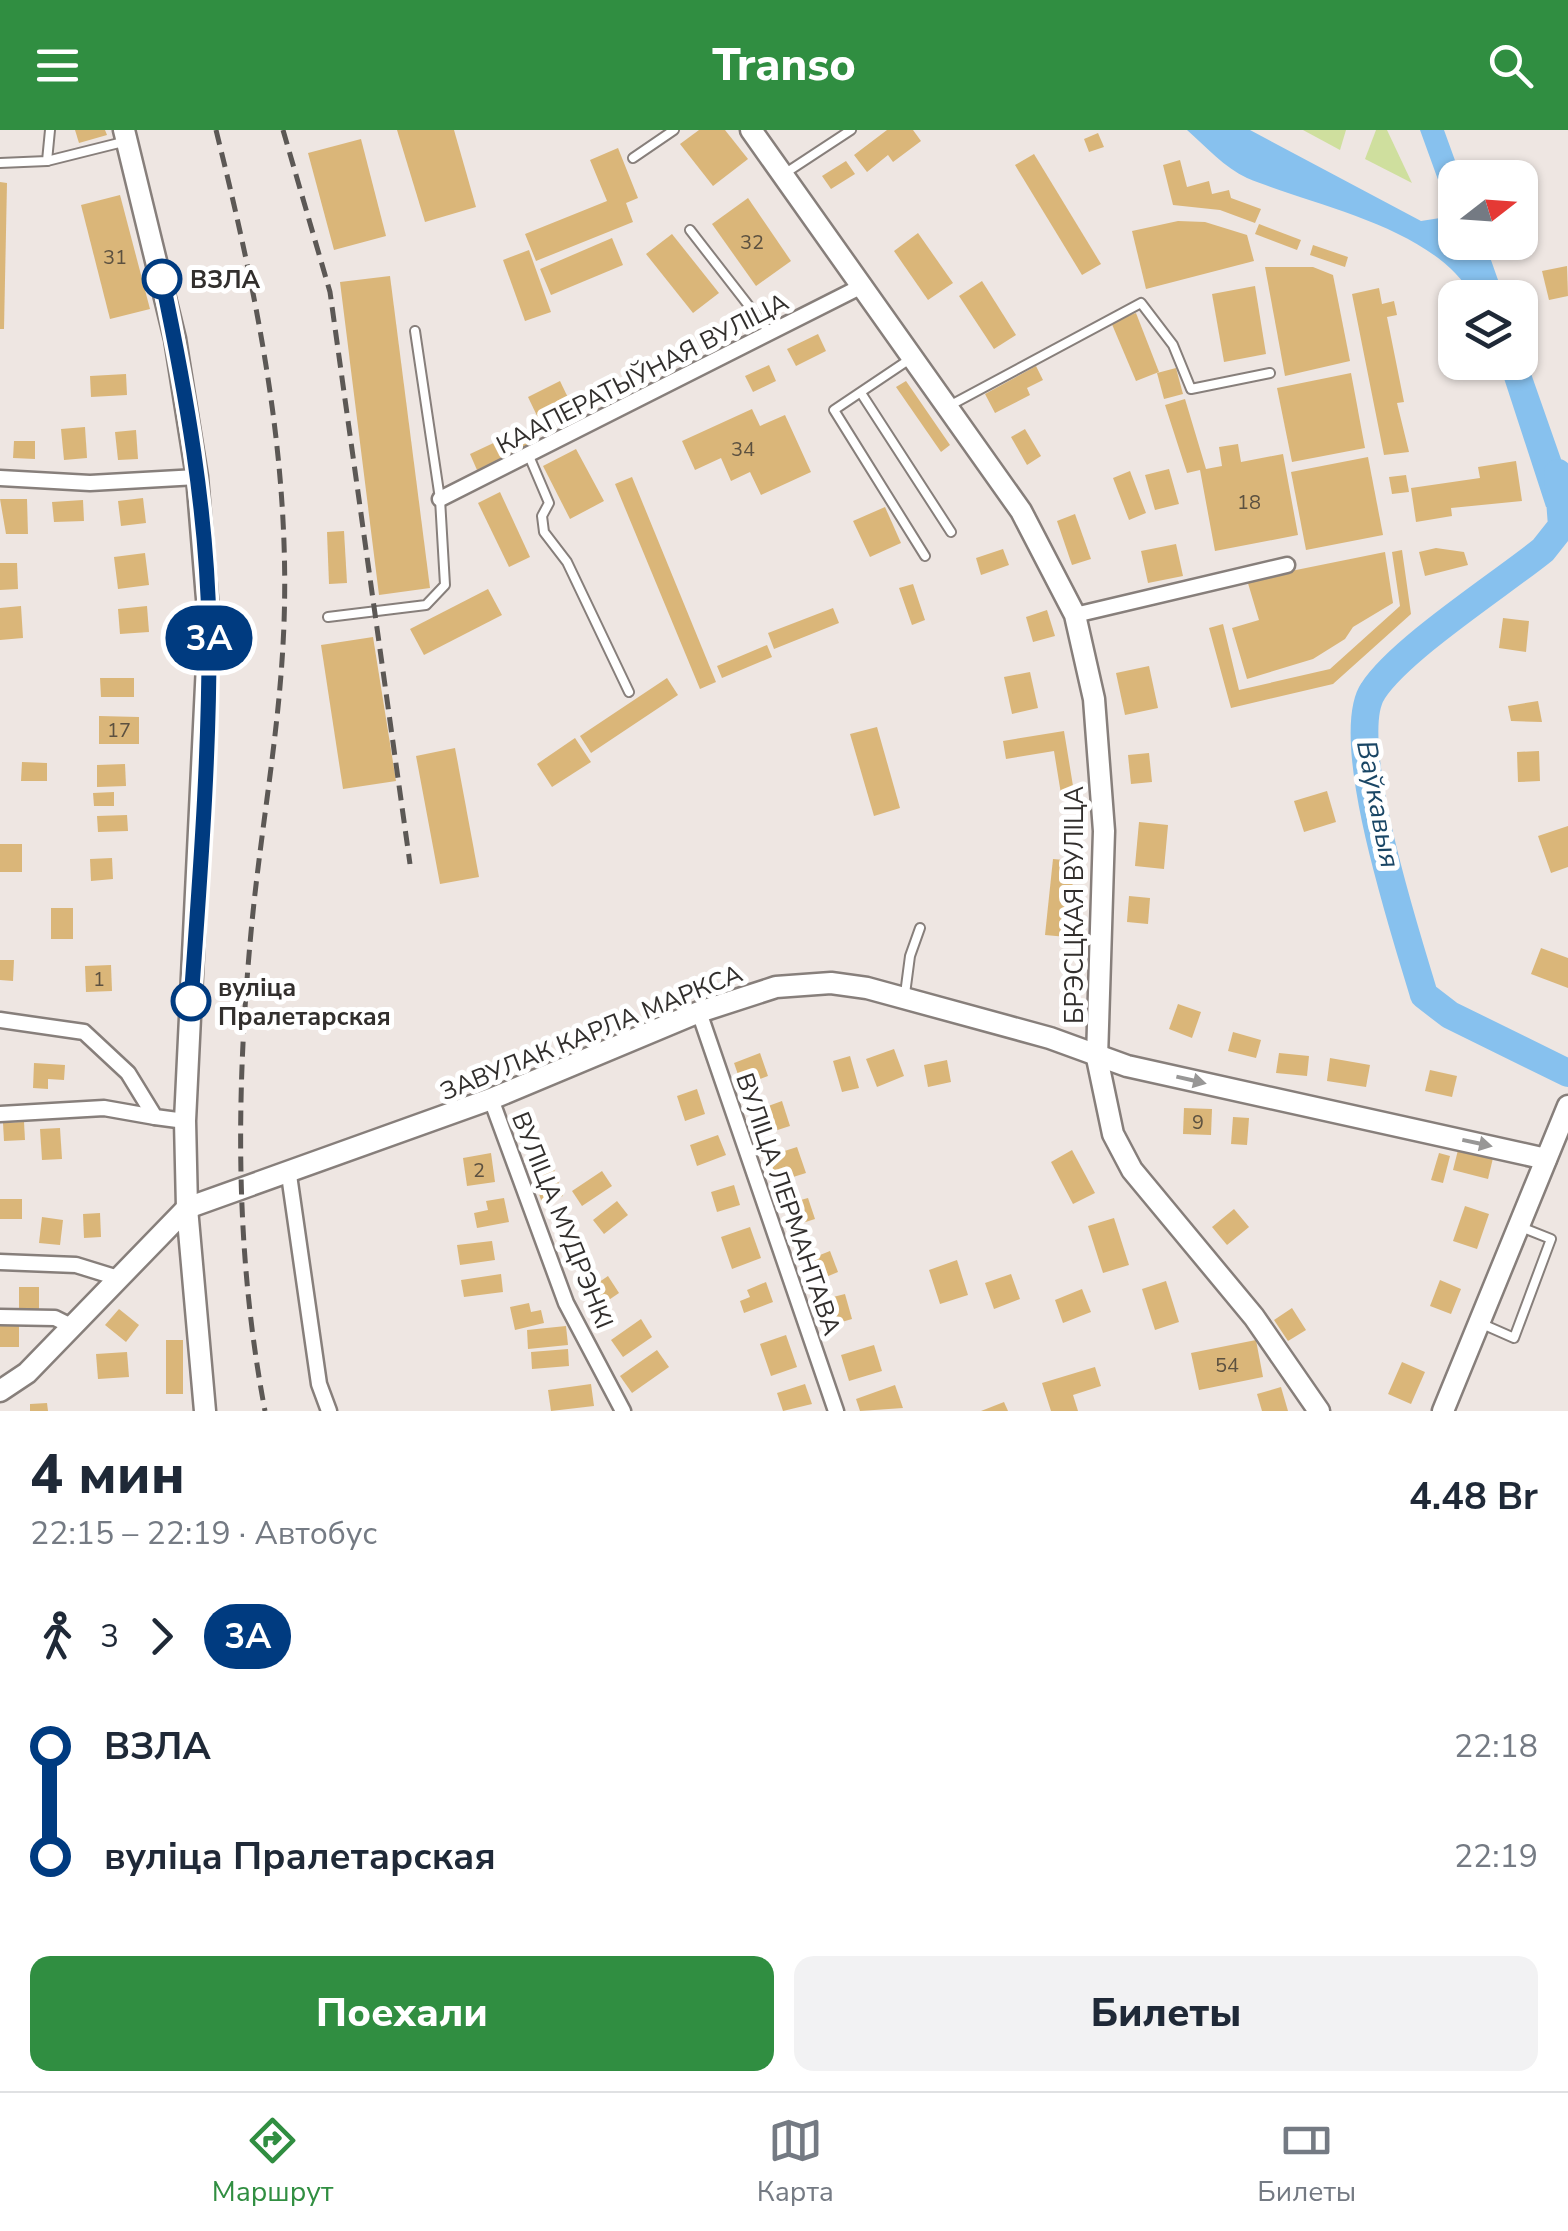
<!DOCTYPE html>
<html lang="ru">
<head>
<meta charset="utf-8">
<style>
  body { margin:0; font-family:"Nunito Sans",sans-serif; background:#f2f2f3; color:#1f2937; height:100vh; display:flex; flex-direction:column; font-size:38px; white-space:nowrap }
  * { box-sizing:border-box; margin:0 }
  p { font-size:32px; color:#747a83 }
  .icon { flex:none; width:55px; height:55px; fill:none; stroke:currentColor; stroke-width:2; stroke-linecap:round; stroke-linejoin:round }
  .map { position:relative; height:1281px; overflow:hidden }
  .sheet { display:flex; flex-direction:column; background:#fff; flex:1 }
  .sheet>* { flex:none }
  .badge { padding:0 20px; border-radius:32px; font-size:35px; line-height:65px }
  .needle { width:65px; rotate:73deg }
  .buttons { position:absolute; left:1438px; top:30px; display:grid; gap:20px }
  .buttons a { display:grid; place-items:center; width:100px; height:100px; border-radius:20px; background:#fff; box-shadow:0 2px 8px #0004; font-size:50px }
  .map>.badge { position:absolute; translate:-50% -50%; box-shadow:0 0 0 5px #fff }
  .legs { display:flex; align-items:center; gap:15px; height:110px; padding:0 30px; font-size:32px }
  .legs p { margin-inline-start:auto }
  .summary { display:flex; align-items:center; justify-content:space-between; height:170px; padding:0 30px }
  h1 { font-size:55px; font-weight:800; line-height:75px }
  .primary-button { display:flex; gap:20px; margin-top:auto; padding:20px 30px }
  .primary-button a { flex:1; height:115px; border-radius:20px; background:#308e41; color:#fff; font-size:40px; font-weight:800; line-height:115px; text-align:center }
  .primary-button a+a { background:#f2f2f3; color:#1f2937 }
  ul { padding:0 30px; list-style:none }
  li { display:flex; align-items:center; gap:35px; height:110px; font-size:38px }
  li i { display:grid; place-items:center; width:15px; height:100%; margin:0 12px; background:currentColor }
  li i::after { content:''; width:25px; height:25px; margin:-12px; border:8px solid; border-radius:50%; background:#fff }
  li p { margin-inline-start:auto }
  li:first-child i { background:linear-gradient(#0000 50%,currentColor 0) }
  li:last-child i { background:linear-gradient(currentColor 50%,#0000 0) }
  header { display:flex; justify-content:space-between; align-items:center; height:130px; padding:0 30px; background:#308e41; color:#fff; font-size:45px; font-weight:800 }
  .tab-bar { display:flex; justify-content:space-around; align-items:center; height:140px; border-top:2px solid #e0e1e3; background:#fff; font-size:28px; color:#747a83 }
  .tab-bar a { display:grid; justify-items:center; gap:5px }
  .tab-bar .active { color:#308e41 }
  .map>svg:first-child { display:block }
  .green { fill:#cfdf9e }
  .water { fill:#87c1ee }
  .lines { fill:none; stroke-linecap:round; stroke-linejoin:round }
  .river { stroke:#87c1ee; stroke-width:28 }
  .building { fill:#dab679 }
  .lane-casing { stroke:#877f7b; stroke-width:12 }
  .street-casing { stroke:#877f7b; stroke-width:19 }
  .secondary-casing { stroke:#877f7b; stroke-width:25 }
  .lane { stroke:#fff; stroke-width:8 }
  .street { stroke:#fff; stroke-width:14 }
  .secondary { stroke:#fff; stroke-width:20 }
  .rail { stroke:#5c5855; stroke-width:5; stroke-dasharray:15 8; stroke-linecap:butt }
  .oneway { fill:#989796 }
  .line-1-casing { stroke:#fff; stroke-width:22 }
  .line-1 { stroke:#003b80; stroke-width:15 }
  .stop-1-dot { fill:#fff; stroke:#003b80; stroke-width:5 }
  .labels { text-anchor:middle; stroke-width:10; stroke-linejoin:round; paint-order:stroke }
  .number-label { font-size:20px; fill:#5c5140 }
  .stop-label { font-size:25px; font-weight:bold; fill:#322f2d; stroke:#fff; text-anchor:start }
  .street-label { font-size:25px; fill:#322f2d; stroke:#fff }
  .water-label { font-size:28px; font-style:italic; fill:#1a4665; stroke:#fff }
</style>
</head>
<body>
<header><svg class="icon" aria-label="menu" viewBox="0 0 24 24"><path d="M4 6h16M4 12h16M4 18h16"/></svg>Transo<svg class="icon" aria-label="search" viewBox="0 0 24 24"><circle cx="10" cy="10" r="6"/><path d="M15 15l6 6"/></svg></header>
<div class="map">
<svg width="1568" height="1281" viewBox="0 0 1568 1281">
  <rect width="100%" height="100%" fill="#eee6e2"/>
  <!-- green -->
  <g class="green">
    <path d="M1303 0H1346L1340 20Z"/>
    <path d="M1376 0H1387L1412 53 1365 29Z"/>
  </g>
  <!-- water -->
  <g class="water">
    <path d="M1187 0H1250L1421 91 1440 88 1445 69 1420 0H1444L1461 47 1455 48V112L1485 113 1504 167H1473C1434 97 1317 77 1247 48 1225 38 1205 16 1187 0Z"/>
    <path d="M1520 212 1568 349V378L1546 377 1499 233 1520 232Z"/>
  </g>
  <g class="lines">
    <!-- river -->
    <path class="river" d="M1558 343 1562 396 1543 420C1501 454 1400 519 1373 561 1341 608 1407 807 1424 865L1450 885 1568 943"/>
  </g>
  <!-- building -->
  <g class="building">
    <path d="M75 0H105L107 5 79 13Z"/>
    <path d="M397 0H454L476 77 425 92Z"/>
    <path d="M699 0H725L748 29 713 56 680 14Z"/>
    <path d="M887 0H913L921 11 893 32 888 25 867 42 854 25Z"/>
    <path d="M1098 3 1104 17 1089 22 1084 9Z"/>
    <path d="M361 9 386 106 334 120 308 23Z"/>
    <path d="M618 18 638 68 626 73 633 92 536 131 525 104 607 71 590 30Z"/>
    <path d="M1034 24 1101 134 1082 145 1015 35Z"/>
    <path d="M1180 30 1187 57 1209 51 1212 64 1229 60 1231 68 1261 79 1255 93 1220 80 1173 75 1163 35Z"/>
    <path d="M846 31 855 44 831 59 822 46Z"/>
    <path d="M0 52 7 53 4 199H0Z"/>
    <path d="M120 65 150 179 110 189 81 75Z"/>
    <path d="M748 68 791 131 756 156 712 94Z"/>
    <path d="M1178 91 1205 92 1247 105 1254 131 1146 159 1132 101Z"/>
    <path d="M1259 94 1301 110 1297 120 1255 104Z"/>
    <path d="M918 103 953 153 928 170 894 121Z"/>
    <path d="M672 104 719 163 693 183 646 124Z"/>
    <path d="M612 108 623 135 551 165 540 139Z"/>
    <path d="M1313 115 1348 127 1345 137 1310 125Z"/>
    <path d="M529 120 551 182 525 191 503 130Z"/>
    <path d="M1567 136 1568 166 1549 170 1542 141Z"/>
    <path d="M1265 137H1313L1333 145 1350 231 1285 246Z"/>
    <path d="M390 146 430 458 379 465 340 152Z"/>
    <path d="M982 151 1016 205 994 219 959 166Z"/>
    <path d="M1255 156 1266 224 1224 232 1212 164Z"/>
    <path d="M1379 158 1382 174 1394 171 1397 185 1387 187 1404 272 1397 273 1409 322 1384 325 1352 164Z"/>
    <path d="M1136 183 1159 242 1136 251 1111 192Z"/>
    <path d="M818 204 826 221 796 236 787 219Z"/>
    <path d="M769 235 776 251 753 262 745 246Z"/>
    <path d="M1036 236 1043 250 1027 258 1030 265 995 283 985 264Z"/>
    <path d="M1176 238 1183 264 1164 269 1157 243Z"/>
    <path d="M1351 243 1365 318 1292 332 1277 258Z"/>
    <path d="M126 244 127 265 91 267 90 246Z"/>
    <path d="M560 251 572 276 540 292 528 267Z"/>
    <path d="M906 251 950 315 941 322 896 257Z"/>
    <path d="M1185 269 1206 339 1222 336 1219 317 1238 314 1241 332 1283 324 1298 405 1215 421 1200 340 1187 343 1165 275Z"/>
    <path d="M752 279 760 296 785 285 811 342 761 365 750 342 731 351 721 328 695 340 682 311Z"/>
    <path d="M85 297 87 328 64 330 61 299Z"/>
    <path d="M1025 299 1041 326 1027 335 1011 307Z"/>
    <path d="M136 300 138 329 118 330 115 302Z"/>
    <path d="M521 300 529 315 477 340 470 324Z"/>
    <path d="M14 311H35V329L13 328Z"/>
    <path d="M576 319 604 371 570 389 543 336Z"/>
    <path d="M1368 327 1383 405 1306 420 1291 342Z"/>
    <path d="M1516 331 1522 371 1451 378 1452 386 1416 392 1411 358 1480 348 1478 337Z"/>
    <path d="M1169 339 1179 374 1155 380 1145 345Z"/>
    <path d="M1130 341 1146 383 1129 390 1113 348Z"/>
    <path d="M1406 345 1409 362 1392 364 1389 347Z"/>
    <path d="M632 347 716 552 700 559 615 354Z"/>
    <path d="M500 362 530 427 509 437 478 373Z"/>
    <path d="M143 368 146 393 121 396 118 371Z"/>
    <path d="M0 369H27L28 404H6Z"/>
    <path d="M83 370 84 391 54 392 52 372Z"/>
    <path d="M885 377 901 413 870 427 853 391Z"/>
    <path d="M1075 384 1091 429 1072 435 1057 391Z"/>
    <path d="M344 401 347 453 329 454 327 402Z"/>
    <path d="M1176 414 1183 446 1148 453 1141 421Z"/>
    <path d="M1436 418 1464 422 1468 435 1425 446 1419 422Z"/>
    <path d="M1003 419 1009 435 981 445 976 428Z"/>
    <path d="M1402 420 1411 484 1333 554 1231 578 1209 498 1223 494 1239 560 1330 539 1400 476 1392 422Z"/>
    <path d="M1385 422 1393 473 1353 497 1345 509 1313 529 1247 549 1232 498 1259 490 1247 450Z"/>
    <path d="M145 423 149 455 118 459 114 427Z"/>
    <path d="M0 433H17L18 459 0 460Z"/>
    <path d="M913 454 925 490 912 495 899 458Z"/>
    <path d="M488 459 502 485 424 525 410 499Z"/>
    <path d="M21 476 23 508 0 510V478Z"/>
    <path d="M147 476 149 502 120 504 118 479Z"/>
    <path d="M833 478 839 493 774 519 768 503Z"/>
    <path d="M1047 480 1055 506 1033 512 1026 487Z"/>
    <path d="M1503 488 1529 491 1526 522 1499 518Z"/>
    <path d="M373 507 396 651 343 659 321 515Z"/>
    <path d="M767 515 772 527 722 548 717 536Z"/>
    <path d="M1149 536 1158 578 1125 585 1116 543Z"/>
    <path d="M1030 542 1038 578 1012 584 1004 547Z"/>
    <path d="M100 548H134V567H101Z"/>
    <path d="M667 548 678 565 591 623 580 606Z"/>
    <path d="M1538 571 1542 592 1511 591 1508 576Z"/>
    <path d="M99 586 139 587V614H99Z"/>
    <path d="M877 597 900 678 874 686 850 604Z"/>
    <path d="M1064 601 1074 662 1061 664 1054 621 1006 629 1003 611Z"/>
    <path d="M575 608 591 632 552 657 537 634Z"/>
    <path d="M455 618 479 747 440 754 416 626Z"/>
    <path d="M1539 621 1540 651 1518 652 1517 622Z"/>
    <path d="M1149 623 1152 652 1131 654 1128 625Z"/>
    <path d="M22 632 47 633V651H21Z"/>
    <path d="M125 634 126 656 97 657V635Z"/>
    <path d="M1327 661 1336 692 1304 702 1294 671Z"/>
    <path d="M114 662V676H94L93 663Z"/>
    <path d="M127 685 128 701 98 702 97 686Z"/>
    <path d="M1139 692 1168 695 1164 739 1135 736Z"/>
    <path d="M1568 696V737L1551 743 1538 706Z"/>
    <rect x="0" y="714" width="22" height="28"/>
    <path d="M112 728 113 749 91 751 90 729Z"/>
    <path d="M1053 729 1075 731 1067 807 1045 805Z"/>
    <path d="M1129 766 1150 768 1148 794 1127 792Z"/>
    <rect x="51" y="778" width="22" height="31"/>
    <path d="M1541 818 1568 828V858L1531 844Z"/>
    <path d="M0 830H14L13 851 0 850Z"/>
    <path d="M111 835 112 861 86 862 85 836Z"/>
    <path d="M1178 874 1201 882 1192 908 1169 899Z"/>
    <path d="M1233 902 1261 910 1256 928 1228 921Z"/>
    <path d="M894 919 904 946 877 957 866 929Z"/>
    <path d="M760 923 768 946 742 956 734 933Z"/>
    <path d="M1279 923 1309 926 1307 946 1276 943Z"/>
    <path d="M850 926 859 958 842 962 833 931Z"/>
    <path d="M1330 928 1370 935 1366 957 1327 951Z"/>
    <path d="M947 930 951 952 928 957 924 935Z"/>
    <path d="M34 933 65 935 64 950 48 949V959L33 958Z"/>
    <path d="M1430 940 1457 946 1452 967 1425 961Z"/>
    <path d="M697 959 705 984 685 991 677 966Z"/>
    <path d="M782 971 790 996 762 1005 754 981Z"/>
    <path d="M1184 978 1212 979 1211 1005 1183 1004Z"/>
    <path d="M1233 987 1249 988 1247 1015 1231 1014Z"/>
    <path d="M24 992 25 1010 4 1011 3 993Z"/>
    <path d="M60 998 62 1029 42 1030 40 999Z"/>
    <path d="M718 1005 726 1025 697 1036 690 1015Z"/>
    <path d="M797 1017 806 1043 777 1052 769 1026Z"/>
    <path d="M1072 1020 1095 1063 1073 1074 1051 1032Z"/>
    <path d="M1458 1020 1493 1028 1488 1049 1453 1040Z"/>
    <path d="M491 1023 495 1052 467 1056 463 1028Z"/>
    <path d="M1439 1023 1450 1026 1443 1053 1431 1050Z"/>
    <path d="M552 1033 563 1066 542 1073 531 1040Z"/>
    <path d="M602 1041 612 1056 582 1076 572 1061Z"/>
    <path d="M734 1055 740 1075 717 1082 711 1062Z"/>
    <path d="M504 1068 509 1092 477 1098 474 1083 488 1080 486 1071Z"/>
    <path d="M808 1068 815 1089 793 1096 786 1074Z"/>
    <rect x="0" y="1069" width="22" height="20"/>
    <path d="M617 1071 628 1085 604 1104 593 1090Z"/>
    <path d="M1465 1076 1489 1084 1477 1119 1453 1111Z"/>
    <path d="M1234 1079 1249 1097 1227 1115 1212 1097Z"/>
    <path d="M100 1083 101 1107 84 1108 83 1084Z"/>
    <path d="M42 1087 63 1090 60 1115 39 1113Z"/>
    <path d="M1114 1088 1129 1135 1103 1143 1088 1096Z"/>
    <path d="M750 1097 761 1128 732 1139 721 1107Z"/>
    <path d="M492 1111 495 1130 460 1135 457 1115Z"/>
    <path d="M830 1121 838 1142 814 1152 805 1131Z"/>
    <path d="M957 1130 968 1165 940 1174 929 1140Z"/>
    <path d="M501 1144 503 1162 464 1167 461 1150Z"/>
    <path d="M1011 1144 1020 1169 994 1179 985 1153Z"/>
    <path d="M608 1146 619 1163 597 1178 586 1161Z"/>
    <path d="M1440 1150 1461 1159 1451 1184 1430 1176Z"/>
    <path d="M1166 1151 1179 1192 1155 1200 1142 1159Z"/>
    <path d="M766 1152 773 1172 744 1183 740 1171 750 1167 747 1160Z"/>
    <rect x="19" y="1157" width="20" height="24"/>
    <path d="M1082 1159 1091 1182 1063 1193 1055 1170Z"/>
    <path d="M845 1164 852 1189 828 1196 821 1170Z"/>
    <path d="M529 1173 531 1182 541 1180 544 1193 515 1200 510 1177Z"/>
    <path d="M1292 1178 1306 1200 1288 1211 1274 1190Z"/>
    <path d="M119 1179 139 1195 126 1212 105 1195Z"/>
    <path d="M641 1189 652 1207 623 1227 611 1210Z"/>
    <rect x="0" y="1193" width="19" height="24"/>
    <path d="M566 1196 568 1215 528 1219 527 1200Z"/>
    <path d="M786 1205 797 1237 771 1246 760 1214Z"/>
    <rect x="166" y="1210" width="17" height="54"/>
    <path d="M1256 1210 1263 1247 1199 1260 1191 1223Z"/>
    <path d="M874 1215 882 1241 849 1251 841 1225Z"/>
    <path d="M568 1219 569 1236 532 1239 531 1222Z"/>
    <path d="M657 1220 669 1237 632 1263 620 1246Z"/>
    <path d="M127 1222 129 1247 98 1249 96 1224Z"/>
    <path d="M1402 1232 1425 1242 1411 1274 1388 1264Z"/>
    <path d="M1095 1237 1101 1256 1073 1265 1078 1281H1051L1042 1253Z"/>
    <path d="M591 1254 594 1276 551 1281 548 1260Z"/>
    <path d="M805 1254 812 1274 783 1281 777 1263Z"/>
    <path d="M895 1255 903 1278 860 1281 856 1269Z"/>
    <path d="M1281 1257 1288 1281H1262L1257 1264Z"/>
    <path d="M1004 1272 1008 1281H981Z"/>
    <path d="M47 1273 48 1281H30V1274Z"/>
  </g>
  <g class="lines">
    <!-- lane casing -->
    <g class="lane-casing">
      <g id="lane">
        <path d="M633 28 674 0"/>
        <path d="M47 31 123 12"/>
        <path d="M0 33 47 31 50 0"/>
        <path d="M784 44 851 0"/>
        <path d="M690 100 770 203"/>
        <path d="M910 229 834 280 925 426"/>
        <path d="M861 263 951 402"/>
        <path d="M949 276 1141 173 1173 215 1191 259 1270 243"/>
        <path d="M529 326 549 373 542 386 544 402 567 432 629 562"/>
        <path d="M328 487 426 475 445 455 440 369 415 201"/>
        <path d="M905 864 910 826 920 798"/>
        <path d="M1480 1193 1514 1208 1551 1109 1521 1097"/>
      </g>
    </g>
    <!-- street casing -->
    <g class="street-casing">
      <g id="street">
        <path d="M0 348 90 353 197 347"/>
        <path d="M440 369 864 155"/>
        <path d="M1075 485 1287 435"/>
        <path d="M699 882 836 1281"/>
        <path d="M0 890 84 902 128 943 155 987 185 991"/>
        <path d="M491 969 566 1173 623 1281"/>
        <path d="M0 984 104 978 155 987"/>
        <path d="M289 1045 319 1254 329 1281"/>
        <path d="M0 1132 76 1135 118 1148"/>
        <path d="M0 1187 55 1188 73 1197"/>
      </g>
    </g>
    <!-- secondary casing -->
    <g class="secondary-casing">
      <g id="secondary">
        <path d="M124 0 175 209 197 347 209 493 185 991 187 1078 205 1281"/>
        <path d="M751 0 1021 381 1075 485 1094 569 1104 701 1097 928 1113 1004 1132 1040 1254 1187 1319 1281"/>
        <path d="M0 1261 27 1243 187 1078 491 969 699 882 776 857 831 853 867 858 1050 908 1127 936 1546 1029"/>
        <path d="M1443 1281 1568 976"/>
      </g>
    </g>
    <!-- lane -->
    <use href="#lane" class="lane"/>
    <!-- street -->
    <use href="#street" class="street"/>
    <!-- secondary -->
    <use href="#secondary" class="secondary"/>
    <!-- rail -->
    <g class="rail">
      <path d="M216 0C258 169 293 339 283 515 278 607 261 700 252 792 236 957 234 1118 265 1281"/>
      <path d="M283 0 330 162 410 734"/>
    </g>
  </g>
  <!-- one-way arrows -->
  <defs><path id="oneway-solid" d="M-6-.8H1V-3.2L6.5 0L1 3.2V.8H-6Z" transform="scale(2.5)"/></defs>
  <g class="oneway">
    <use href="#oneway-solid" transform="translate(1191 950) rotate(13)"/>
    <use href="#oneway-solid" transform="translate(1477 1013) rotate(12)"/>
  </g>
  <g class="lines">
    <!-- line-1 casing -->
    <g class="line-1-casing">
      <path id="line-1" d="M162 149C186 263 207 381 209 497 210 621 200 747 191 871"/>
    </g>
    <!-- line-1 -->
    <use href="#line-1" class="line-1"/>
  </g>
  <!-- markers -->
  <g class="stop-1-dot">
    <circle cx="162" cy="149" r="18"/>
    <circle cx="191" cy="871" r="18"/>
  </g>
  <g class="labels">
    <!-- number labels -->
    <g class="number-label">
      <text x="752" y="119">32</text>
      <text x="115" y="134">31</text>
      <text x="743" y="326">34</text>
      <text x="1249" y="379">18</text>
      <text x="119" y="607">17</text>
      <text x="99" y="856">1</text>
      <text x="1198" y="999">9</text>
      <text x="479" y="1047">2</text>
      <text x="1227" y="1242">54</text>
    </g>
    <!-- stop labels -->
    <g class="stop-label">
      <text x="190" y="158">ВЗЛА</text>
      <text x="218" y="866">вуліца<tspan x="218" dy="29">Пралетарская</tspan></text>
    </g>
    <!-- street labels -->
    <g class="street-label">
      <text transform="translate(642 243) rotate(-27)" y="9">КААПЕРАТЫЎНАЯ ВУЛІЦА</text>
      <text transform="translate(1074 775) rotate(-90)" y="9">БРЭСЦКАЯ ВУЛІЦА</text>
      <text transform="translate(591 902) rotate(-22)" y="9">ЗАВУЛАК КАРЛА МАРКСА</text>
      <text transform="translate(789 1074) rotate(71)" y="9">ВУЛІЦА ЛЕРМАНТАВА</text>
      <text transform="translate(563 1090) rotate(68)" y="9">ВУЛІЦА МУДРЭНКІ</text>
    </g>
    <!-- water labels -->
    <g class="water-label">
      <text transform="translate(1379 674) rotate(79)" y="10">Ваўкавыя</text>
    </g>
  </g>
</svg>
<div class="buttons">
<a><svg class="needle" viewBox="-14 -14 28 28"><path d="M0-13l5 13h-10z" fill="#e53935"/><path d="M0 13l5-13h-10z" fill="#747a83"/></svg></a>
<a><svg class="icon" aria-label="layers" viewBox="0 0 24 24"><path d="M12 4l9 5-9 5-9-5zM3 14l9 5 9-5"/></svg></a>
</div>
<b class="badge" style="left:209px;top:508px;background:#003b80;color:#fff">3А</b>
</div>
<section class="sheet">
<div class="summary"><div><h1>4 мин</h1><p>22:15 – 22:19 · Автобус</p></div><b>4.48 Br</b></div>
<div class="legs"><svg class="icon" aria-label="walk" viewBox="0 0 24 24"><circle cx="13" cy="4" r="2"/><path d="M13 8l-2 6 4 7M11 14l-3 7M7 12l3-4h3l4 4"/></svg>3<svg class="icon" aria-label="forward" viewBox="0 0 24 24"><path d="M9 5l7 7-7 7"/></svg><b class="badge" style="background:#003b80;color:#fff">3А</b></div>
<ul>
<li><i style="color:#003b80"></i><b>ВЗЛА</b><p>22:18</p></li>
<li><i style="color:#003b80"></i><b>вуліца Пралетарская</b><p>22:19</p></li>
</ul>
<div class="primary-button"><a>Поехали</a><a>Билеты</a></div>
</section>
<nav class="tab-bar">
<a class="active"><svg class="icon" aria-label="directions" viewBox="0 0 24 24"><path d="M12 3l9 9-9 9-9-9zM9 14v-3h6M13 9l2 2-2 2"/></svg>Маршрут</a>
<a><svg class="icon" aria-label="map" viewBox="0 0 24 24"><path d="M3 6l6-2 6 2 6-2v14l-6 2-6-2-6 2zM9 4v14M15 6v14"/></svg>Карта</a>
<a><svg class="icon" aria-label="tickets" viewBox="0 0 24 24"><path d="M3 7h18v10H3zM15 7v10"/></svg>Билеты</a>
</nav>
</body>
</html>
